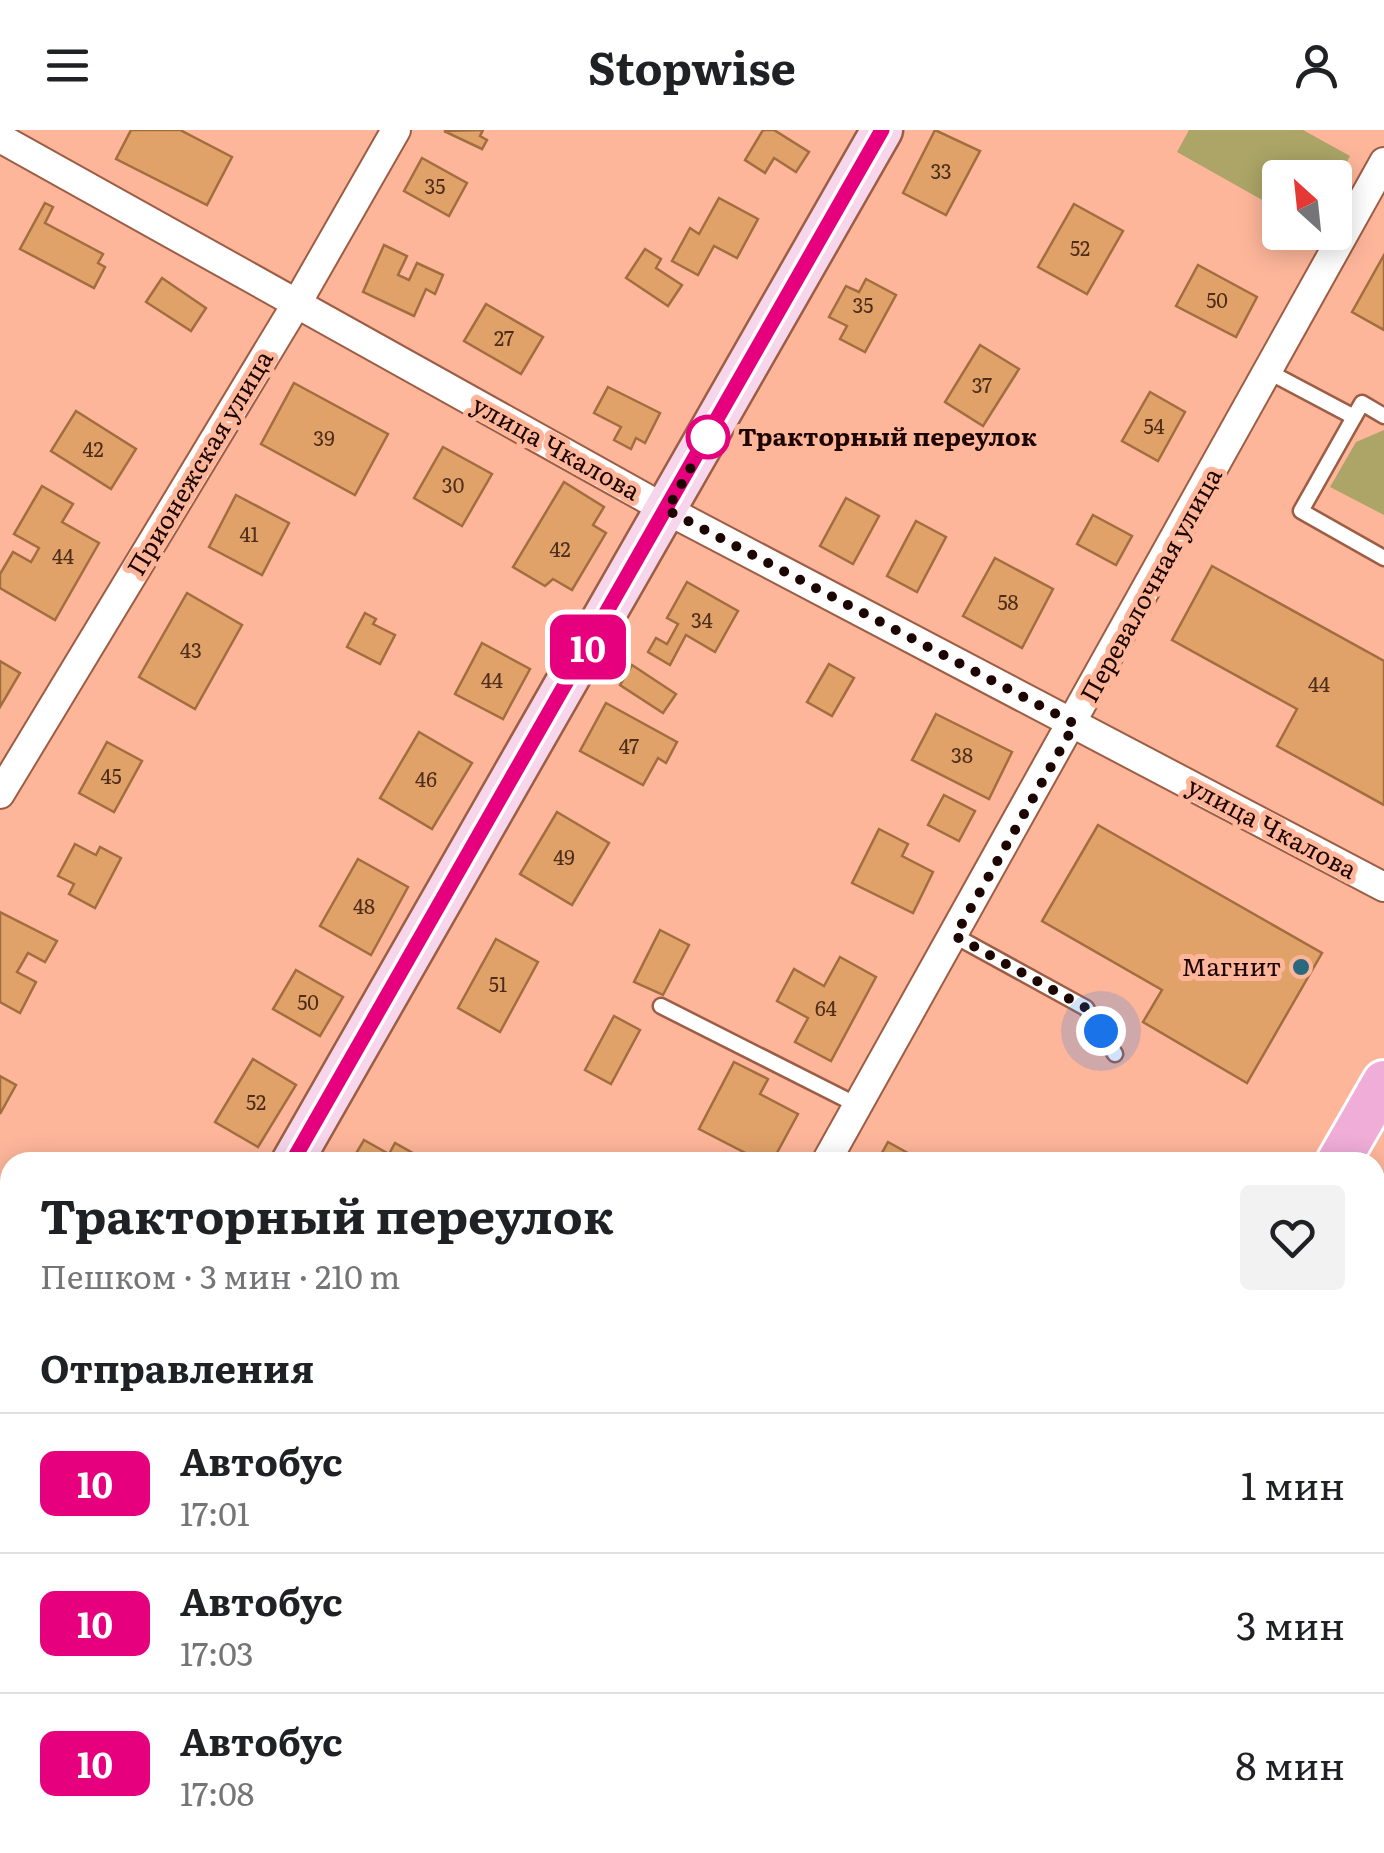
<!DOCTYPE html>
<html lang="ru">
<head>
<meta charset="utf-8">
<style>
  body { margin:0; font-family:Literata,serif; background:#f2f2f2; color:#202124; height:100vh; display:flex; flex-direction:column; font-size:38px; white-space:nowrap }
  * { box-sizing:border-box; margin:0 }
  p { font-size:32px; color:#757577 }
  .icon { flex:none; width:55px; height:55px; fill:none; stroke:currentColor; stroke-width:2; stroke-linecap:round; stroke-linejoin:round }
  .map { position:relative; flex:1; overflow:hidden }
  .drawer { position:absolute; left:0px; top:1022px; width:1385px; height:702px; display:flex; flex-direction:column; background:#fff; border-radius:30px 30px 0 0; box-shadow:0 5px 25px #0003 }
  .drawer>* { flex:none }
  .badge { padding:0 20px; border-radius:15px; font-size:35px; line-height:65px }
  .needle { width:65px; rotate:333deg }
  .tools { position:absolute; left:1262px; top:30px; display:grid; gap:20px }
  .tools a { display:grid; place-items:center; width:90px; height:90px; border-radius:10px; background:#fff; box-shadow:0 5px 25px #0003; font-size:50px }
  .you { position:absolute; width:50px; height:50px; margin:-25px; border:8px solid #fff; border-radius:50%; background:#1a73e8; box-shadow:0 0 0 15px #1a73e833 }
  .map>.badge { position:absolute; translate:-50% -50%; box-shadow:0 0 0 5px #fff }
  h2 { padding:0 40px; font-size:38px; line-height:90px }
  .round { display:grid; place-items:center; flex:none; width:105px; height:105px; border-radius:10px; background:#f2f2f2 }
  .head { display:flex; align-items:center; justify-content:space-between; height:170px; padding:0 40px }
  h1 { font-size:48px; font-weight:700; line-height:75px }
  ul { padding:0; list-style:none }
  li { display:flex; align-items:center; gap:30px; height:140px; padding:0 40px; border-top:2px solid #e0e0e0 }
  li div { flex:1 }
  li b { display:block; font-size:38px }
  li em { font-style:normal }
  li .badge { min-width:110px; font-weight:700; text-align:center }
  header { display:flex; justify-content:space-between; align-items:center; height:130px; padding:0 40px; background:#fff; font-size:45px; font-weight:700 }
  .map>svg:first-child { display:block }
  .green { fill:#aca567 }
  .building { fill:#e1a269; stroke:#a26e3f; stroke-width:2.5 }
  .lines { fill:none; stroke-linecap:round; stroke-linejoin:round }
  .lane-casing { stroke:#9c5d44; stroke-width:19 }
  .street-casing { stroke:#9c5d44; stroke-width:32 }
  .secondary-casing { stroke:#9c5d44; stroke-width:45 }
  .primary-casing { stroke:#fff; stroke-width:48 }
  .lane { stroke:#fff; stroke-width:14 }
  .street { stroke:#fff; stroke-width:28 }
  .secondary { stroke:#f7d6ec; stroke-width:40 }
  .primary { stroke:#efadd8; stroke-width:42 }
  .line-casing { stroke:#fff; stroke-width:22 }
  .line { stroke:#e6007e; stroke-width:15 }
  .walk { stroke:#1d0601; stroke-width:10; stroke-dasharray:0 18 }
  .stop-dot { fill:#fff; stroke:#e6007e; stroke-width:5 }
  .poi-dot { fill:#29697d; stroke:#fdb69a; stroke-width:4 }
  .labels { text-anchor:middle; stroke-width:10; stroke-linejoin:round; paint-order:stroke }
  .number-label { font-size:20px; fill:#4e2d1b }
  .stop-label { font-size:25px; font-weight:bold; fill:#1d0601; stroke:#fdb69a; text-anchor:start }
  .street-label { font-size:25px; fill:#1d0601; stroke:#fdb69a }
  .poi-label { font-size:25px; fill:#1d0601; stroke:#fdb69a; text-anchor:end }
</style>
</head>
<body>
<header><svg class="icon" aria-label="menu" viewBox="0 0 24 24"><path d="M4 6h16M4 12h16M4 18h16"/></svg>Stopwise<svg class="icon" aria-label="person" viewBox="0 0 24 24"><circle cx="12" cy="8" r="4"/><path d="M4 21q1-7 8-7t8 7"/></svg></header>
<div class="map">
<svg width="1384" height="1723" viewBox="0 0 1384 1723">
  <rect width="100%" height="100%" fill="#fdb69a"/>
  <!-- green -->
  <g class="green">
    <path d="M1189 0H1303L1350 26 1335 53V48H1280V80L1177 22Z"/>
    <path d="M1384 300V385L1330 357 1356 312Z"/>
  </g>
  <!-- building -->
  <g class="building">
    <path d="M131 0H180L232 27 207 75 116 29Z"/>
    <path d="M483 0 480 6 487 10 482 19 444 1Z"/>
    <path d="M763 0H774L809 22 796 42 774 28 765 43 745 30Z"/>
    <path d="M935 0 980 21 946 85 903 63Z"/>
    <path d="M422 28 467 53 449 86 404 61Z"/>
    <path d="M719 68 758 89 737 128 714 116 698 145 672 131 690 98 699 104Z"/>
    <path d="M45 73 53 77 45 93 103 124 98 133 105 137 94 158 20 119Z"/>
    <path d="M1074 74 1123 101 1087 164 1038 137Z"/>
    <path d="M384 115 407 126 398 145 409 150 417 133 443 145 435 164 426 159 414 186 363 162Z"/>
    <path d="M645 119 661 129 656 138 682 155 668 176 626 148Z"/>
    <path d="M1384 125V200L1352 182Z"/>
    <path d="M1198 135 1257 167 1236 207 1176 176Z"/>
    <path d="M162 148 206 178 191 201 146 172Z"/>
    <path d="M866 149 896 165 865 222 840 209 847 196 829 187 846 156 859 162Z"/>
    <path d="M486 174 543 207 521 244 464 211Z"/>
    <path d="M980 215 1019 239 983 296 945 272Z"/>
    <path d="M294 253 388 304 355 365 261 314Z"/>
    <path d="M608 257 660 283 645 313 636 308 631 319 614 310 621 297 594 283Z"/>
    <path d="M1150 262 1185 282 1158 331 1122 311Z"/>
    <path d="M76 281 136 319 111 359 51 321Z"/>
    <path d="M443 317 492 344 462 396 414 368Z"/>
    <path d="M564 352 604 377 593 395 606 403 572 460 553 449 545 456 513 437Z"/>
    <path d="M42 356 73 374 62 392 99 413 55 490 0 458V444L13 422 31 432 39 418 14 404Z"/>
    <path d="M236 365 289 393 262 445 209 417Z"/>
    <path d="M846 368 879 386 853 434 820 416Z"/>
    <path d="M1093 385 1132 406 1116 435 1077 414Z"/>
    <path d="M916 391 946 407 917 462 887 446Z"/>
    <path d="M995 428 1053 459 1022 518 963 486Z"/>
    <path d="M1212 436 1384 531V675L1277 616 1297 579 1172 510Z"/>
    <path d="M687 452 738 481 715 522 686 505 670 535 648 522 656 508 667 514 678 494 667 488Z"/>
    <path d="M187 463 242 495 195 579 139 547Z"/>
    <path d="M365 483 376 489 373 494 395 505 380 534 347 517Z"/>
    <path d="M482 513 530 539 503 589 455 564Z"/>
    <path d="M0 531 20 543 0 577Z"/>
    <path d="M829 534 854 548 832 586 807 572Z"/>
    <path d="M632 535 676 564 663 583 620 555Z"/>
    <path d="M606 573 677 612 666 633 658 628 643 655 580 621Z"/>
    <path d="M936 584 1012 622 989 669 912 630Z"/>
    <path d="M419 602 472 633 432 699 380 668Z"/>
    <path d="M107 612 142 631 114 682 79 663Z"/>
    <path d="M944 665 975 681 959 711 928 695Z"/>
    <path d="M557 682 609 713 572 775 520 744Z"/>
    <path d="M1098 695 1322 823 1247 953 1143 892 1162 860 1042 791Z"/>
    <path d="M879 699 908 714 902 726 933 742 913 783 852 753Z"/>
    <path d="M75 714 96 725 100 717 121 728 95 778 69 764 74 754 58 746Z"/>
    <path d="M358 729 408 757 371 825 320 796Z"/>
    <path d="M0 782 57 811 45 832 28 823 17 842 36 852 20 883 0 872Z"/>
    <path d="M660 800 689 815 663 865 634 852Z"/>
    <path d="M496 809 538 832 500 902 458 878Z"/>
    <path d="M840 827 876 847 831 931 795 912 808 888 777 871 794 839 824 856Z"/>
    <path d="M296 840 343 867 320 906 273 879Z"/>
    <path d="M614 886 640 900 611 954 585 940Z"/>
    <path d="M253 929 296 955 258 1017 215 992Z"/>
    <path d="M734 932 768 949 760 964 798 984 772 1032H763L699 999Z"/>
    <path d="M0 946 16 955 0 984Z"/>
    <path d="M364 1010 389 1024 395 1013 418 1026 414 1032H351Z"/>
    <path d="M888 1012 924 1032H877Z"/>
    <path d="M0 1130 10 1135V1171L0 1166Z"/>
    <path d="M0 1330 10 1335 0 1363Z"/>
    <path d="M1375 1383 1384 1388V1453L1375 1448Z"/>
    <path d="M6 1692 10 1715H21L16 1723H0V1702Z"/>
    <path d="M333 1715H391L395 1717 393 1723H330Z"/>
    <path d="M654 1715H781L787 1718 784 1723H668Z"/>
    <path d="M1155 1715H1281L1295 1723H1169Z"/>
  </g>
  <g class="lines">
    <!-- lane casing -->
    <g class="lane-casing">
      <g id="lane">
        <path d="M1269 242 1354 287"/>
        <path d="M1384 286 1362 273 1301 381 1384 428"/>
        <path d="M955 806 1086 878 1115 924"/>
        <path d="M661 876 859 976"/>
        <path d="M1375 1243 1384 1250"/>
        <path d="M1375 1293 1384 1278"/>
        <path d="M1375 1545 1384 1529"/>
        <path d="M1375 1697 1384 1702"/>
        <path d="M1122 1715 1131 1723"/>
      </g>
    </g>
    <!-- street casing -->
    <g class="street-casing">
      <g id="street">
        <path d="M0 8 667 380 1384 757"/>
        <path d="M0 664 297 173 396 0"/>
        <path d="M826 1032 1384 32"/>
        <path d="M0 1229 10 1235"/>
        <path d="M435 1723 439 1715"/>
      </g>
    </g>
    <!-- secondary casing -->
    <g class="secondary-casing">
      <g id="secondary">
        <path d="M292 1032 882 0"/>
        <path d="M0 1548 10 1530"/>
      </g>
    </g>
    <!-- primary casing -->
    <g class="primary-casing">
      <g id="primary">
        <path d="M1338 1032 1384 952"/>
        <path d="M1375 1094 1384 1079"/>
        <path d="M936 1723 941 1715"/>
        <path d="M996 1723 1001 1715"/>
      </g>
    </g>
    <!-- lane -->
    <use href="#lane" class="lane"/>
    <!-- street -->
    <use href="#street" class="street"/>
    <!-- secondary -->
    <use href="#secondary" class="secondary"/>
    <!-- primary -->
    <use href="#primary" class="primary"/>
  </g>
  <g class="lines">
    <!-- line casing -->
    <g class="line-casing">
      <path id="line" d="M292 1032 882 0"/>
    </g>
    <!-- line -->
    <use href="#line" class="line"/>
    <!-- walk -->
    <path class="walk" d="M708 307 667 380 1075 594 955 806 1086 878 1101 901"/>
  </g>
  <!-- markers -->
  <circle class="stop-dot" cx="708" cy="307" r="20"/>
  <circle class="poi-dot" cx="1301" cy="837" r="10"/>
  <g class="labels">
    <!-- number labels -->
    <g class="number-label">
      <text x="941" y="49">33</text>
      <text x="435" y="64">35</text>
      <text x="1080" y="126">52</text>
      <text x="1217" y="178">50</text>
      <text x="863" y="183">35</text>
      <text x="504" y="216">27</text>
      <text x="982" y="263">37</text>
      <text x="1154" y="304">54</text>
      <text x="324" y="316">39</text>
      <text x="93" y="327">42</text>
      <text x="453" y="363">30</text>
      <text x="249" y="412">41</text>
      <text x="560" y="427">42</text>
      <text x="63" y="434">44</text>
      <text x="1008" y="480">58</text>
      <text x="702" y="498">34</text>
      <text x="191" y="528">43</text>
      <text x="492" y="558">44</text>
      <text x="1319" y="562">44</text>
      <text x="629" y="624">47</text>
      <text x="962" y="633">38</text>
      <text x="111" y="654">45</text>
      <text x="426" y="657">46</text>
      <text x="564" y="735">49</text>
      <text x="364" y="784">48</text>
      <text x="498" y="862">51</text>
      <text x="308" y="880">50</text>
      <text x="826" y="886">64</text>
      <text x="256" y="980">52</text>
    </g>
    <!-- stop labels -->
    <g class="stop-label">
      <text x="738" y="316">Тракторный переулок</text>
    </g>
    <!-- street labels -->
    <g class="street-label">
      <text transform="translate(556 318) rotate(29)" y="9">улица Чкалова</text>
      <text transform="translate(200 333) rotate(-59)" y="9">Прионежская улица</text>
      <text transform="translate(1151 455) rotate(-61)" y="9">Перевалочная улица</text>
      <text transform="translate(1272 698) rotate(28)" y="9">улица Чкалова</text>
    </g>
    <!-- poi labels -->
    <g class="poi-label">
      <text x="1281" y="846">Магнит</text>
    </g>
  </g>
</svg>
<div class="tools">
<a><svg class="needle" viewBox="-14 -14 28 28"><path d="M0-13l5 13h-10z" fill="#e53935"/><path d="M0 13l5-13h-10z" fill="#757577"/></svg></a>
</div>
<div class="you" style="left:1101px;top:901px"></div>
<b class="badge" style="left:588px;top:517px;background:#e6007e;color:#fff">10</b>
<section class="drawer">
<div class="head"><div><h1>Тракторный переулок</h1><p>Пешком · 3 мин · 210 m</p></div><a class="round"><svg class="icon" aria-label="heart" viewBox="0 0 24 24"><path d="M12 20l-8-8c-3-5 5-10 8-4 3-6 11-1 8 4z"/></svg></a></div>
<h2>Отправления</h2>
<ul>
<li><span class="badge" style="background:#e6007e;color:#fff">10</span><div><b>Автобус</b><p>17:01</p></div><em>1 мин</em></li>
<li><span class="badge" style="background:#e6007e;color:#fff">10</span><div><b>Автобус</b><p>17:03</p></div><em>3 мин</em></li>
<li><span class="badge" style="background:#e6007e;color:#fff">10</span><div><b>Автобус</b><p>17:08</p></div><em>8 мин</em></li>
</ul>
</section>
</div>
</body>
</html>
